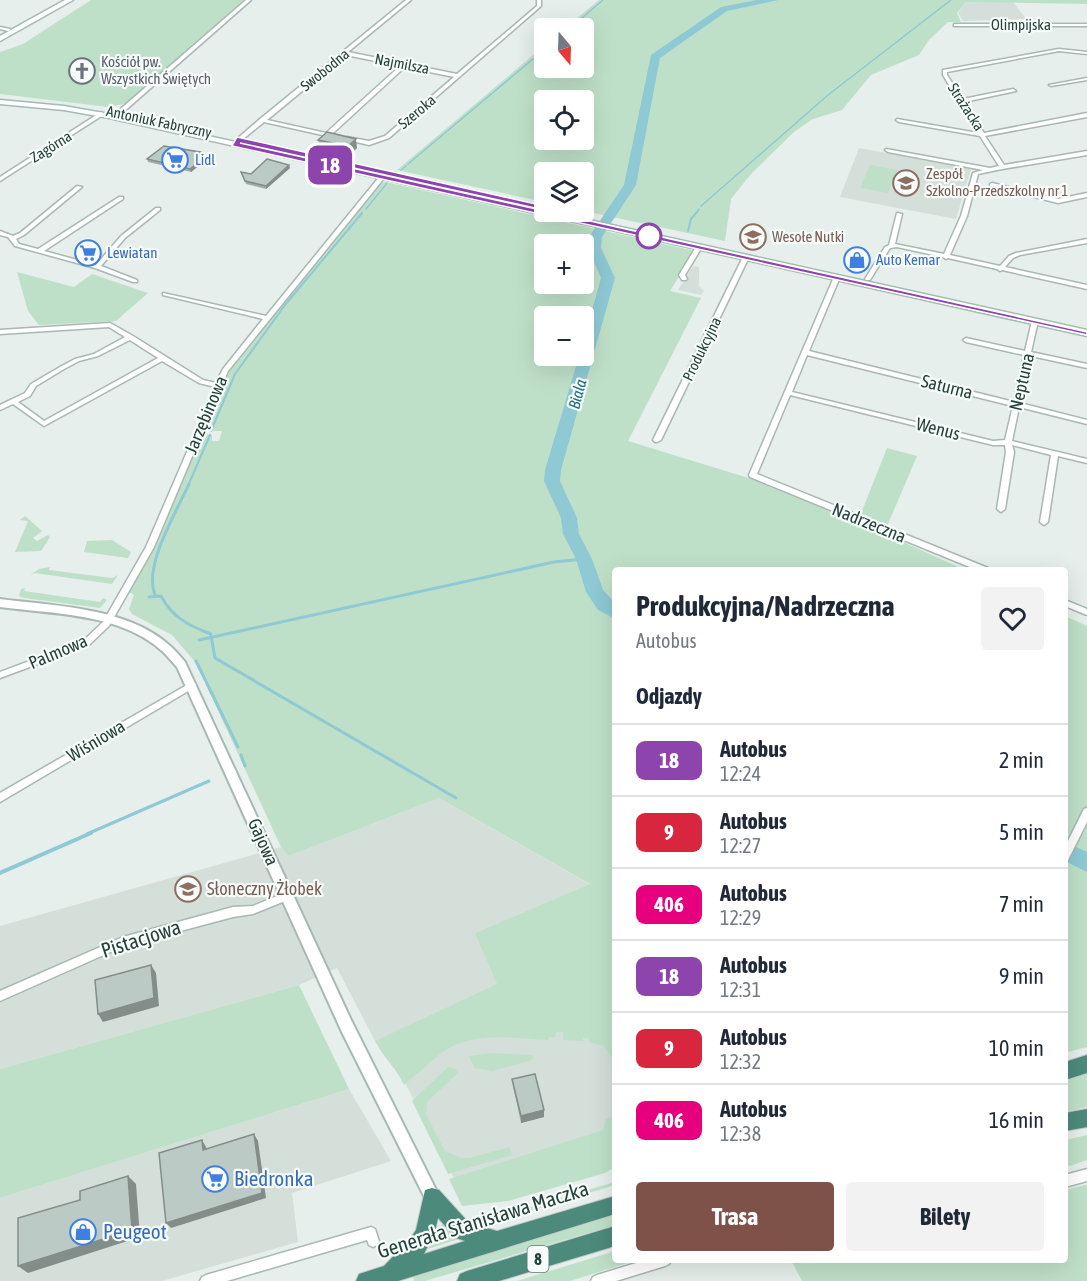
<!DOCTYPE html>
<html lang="pl">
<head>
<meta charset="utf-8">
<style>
  body { margin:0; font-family:"Asap Condensed",sans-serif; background:#f2f2f3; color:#1f2937; height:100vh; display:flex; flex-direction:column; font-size:22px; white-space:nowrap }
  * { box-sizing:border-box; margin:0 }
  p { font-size:20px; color:#747a83 }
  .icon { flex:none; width:33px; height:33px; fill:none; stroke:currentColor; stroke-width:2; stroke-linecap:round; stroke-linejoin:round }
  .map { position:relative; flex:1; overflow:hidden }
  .details { position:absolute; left:612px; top:567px; width:456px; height:696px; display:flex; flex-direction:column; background:#fff; border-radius:6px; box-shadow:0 6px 24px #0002 }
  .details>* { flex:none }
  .badge { padding:0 12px; border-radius:9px; font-size:21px; line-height:39px }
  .needle { width:39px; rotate:161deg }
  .fabs { position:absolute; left:534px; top:18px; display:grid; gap:12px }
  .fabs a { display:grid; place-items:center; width:60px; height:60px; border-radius:6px; background:#fff; box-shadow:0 6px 24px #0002; font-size:30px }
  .map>.badge { position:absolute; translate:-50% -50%; box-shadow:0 0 0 3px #fff }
  h2 { padding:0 24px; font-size:22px; line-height:54px }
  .round { display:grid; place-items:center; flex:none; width:63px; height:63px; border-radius:6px; background:#f2f2f3 }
  .summary { display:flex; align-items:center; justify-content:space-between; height:102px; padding:0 24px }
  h1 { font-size:28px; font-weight:700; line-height:45px }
  .action { display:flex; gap:12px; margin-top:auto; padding:12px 24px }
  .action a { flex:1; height:69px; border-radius:6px; background:#7f5249; color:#fff; font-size:24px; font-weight:700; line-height:69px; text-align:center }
  .action a+a { background:#f2f2f3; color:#1f2937 }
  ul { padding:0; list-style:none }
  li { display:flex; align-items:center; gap:18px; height:72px; padding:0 24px; border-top:2px solid #e0e1e3 }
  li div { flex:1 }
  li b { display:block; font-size:22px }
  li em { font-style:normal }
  li .badge { min-width:66px; font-weight:700; text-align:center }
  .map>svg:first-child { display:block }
  .built { fill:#d4dfda }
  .green { fill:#bfe0c8; fill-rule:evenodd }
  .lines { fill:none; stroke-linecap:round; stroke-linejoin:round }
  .stream-far3 { stroke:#8ec9d4; stroke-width:1.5 }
  .stream-far2 { stroke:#8ec9d4; stroke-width:2 }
  .stream-far1 { stroke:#8ec9d4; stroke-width:3 }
  .stream { stroke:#8ec9d4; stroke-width:4 }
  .river { fill:#8ec9d4; fill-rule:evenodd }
  .minor-casing { stroke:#a8b8b2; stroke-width:3 }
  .tertiary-casing { stroke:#a8b8b2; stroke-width:4 }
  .secondary-casing { stroke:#a4bbb3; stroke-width:3 }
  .trunk-casing { stroke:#c2cac8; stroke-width:2 }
  .minor { fill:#fff; fill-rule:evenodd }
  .tertiary { fill:#fff; fill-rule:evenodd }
  .secondary { fill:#fff; fill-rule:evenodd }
  .trunk { fill:#4c8a7c; fill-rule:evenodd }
  .wall { fill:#a1aea9 }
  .shaded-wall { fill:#838d89 }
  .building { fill:#bbcac4; stroke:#838d89; stroke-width:1.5 }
  .line { fill:#8e44ad; stroke:#fff; stroke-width:1.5 }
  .stop-dot { fill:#fff; stroke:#8e44ad; stroke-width:3 }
  .labels { text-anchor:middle; stroke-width:4.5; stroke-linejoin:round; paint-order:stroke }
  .far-street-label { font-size:15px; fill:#24423a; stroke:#f7fbf9 }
  .far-worship-label { font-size:15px; fill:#5b616d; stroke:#f7fbf9; text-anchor:start }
  .far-shop-label { font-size:15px; fill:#366cbe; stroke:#f7fbf9; text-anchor:start }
  .far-education-label { font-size:15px; fill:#785e54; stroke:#f7fbf9; text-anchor:start }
  .far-water-label { font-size:16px; font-style:italic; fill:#1c6f80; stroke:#f7fbf9 }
  .shield { fill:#f7fbf9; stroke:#637a73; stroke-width:1.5 }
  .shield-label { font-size:16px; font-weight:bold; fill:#24423a }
  .street-label { font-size:18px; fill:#24423a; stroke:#f7fbf9 }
  .education-label { font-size:18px; fill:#785e54; stroke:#f7fbf9; text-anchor:start }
  .near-street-label { font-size:21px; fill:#24423a; stroke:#f7fbf9 }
  .near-shop-label { font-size:21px; fill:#366cbe; stroke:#f7fbf9; text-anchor:start }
</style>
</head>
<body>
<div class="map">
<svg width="1087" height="1281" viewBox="0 0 1087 1281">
  <rect width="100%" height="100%" fill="#e6efeb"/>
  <!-- built -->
  <g class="built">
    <path d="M966 2H1013L1026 19 963 21 958 13Z"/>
    <path d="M859 148 971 169 956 219 840 197Z"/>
    <path d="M693 266 699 267V286L704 291 701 295 678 290Z"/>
    <path d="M439 798 591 885 475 933 615 1044V1150L462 1194 382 1038 375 1041 337 968 299 985 0 1069V926L281 847 289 856Z"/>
    <path d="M349 1089 391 1161 292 1193 298 1242 162 1281H0V1198Z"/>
  </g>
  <!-- green -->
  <g class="green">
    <path d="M91 0H244L128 103 108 107 0 94V52L23 44Z"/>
    <path d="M599 0H1087V4L966 2 957 13 961 22H948L929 40 919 55 871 75 842 110 813 119 794 132 751 174 731 199 725 241 584 211V172H544V202L397 170 544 46V68H584V28H565ZM544 100H584V140H544Z"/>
    <path d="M870 165 897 170 888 193 860 188Z"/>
    <path d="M385 182 695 251 670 291 701 298 628 441 755 480 870 527 965 570H615V1062L604 1046 589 1042V1038H583V1041L563 1040V1032H556L555 1037H549L548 1040C515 1038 472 1031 443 1052 430 1062 417 1074 404 1085 397 1069 383 1057 375 1041L497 984 475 933 590 884 439 798 289 856 281 847 196 663 172 635 132 614 129 609 134 595 129 592 150 556 199 441H203L207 434 212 435V441H219L222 431H203L230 370 379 185ZM544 244H584V284H544ZM544 316H584V356H544Z"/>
    <path d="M17 272 74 287 92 274 148 293 116 321 39 325 28 311Z"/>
    <path d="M887 448 917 456 888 524 860 516Z"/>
    <path d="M25 516 42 531 33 538 37 541 48 535 50 537 41 551 15 552 28 521 20 520Z"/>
    <path d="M112 540 131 552 128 558 84 552 87 541Z"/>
    <path d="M50 567 49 570 112 578 118 575 112 584 35 573 30 575 39 569Z"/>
    <path d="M25 588 24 591 100 602 103 598 107 600 100 608 24 598 19 596 21 589Z"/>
    <path d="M1065 616 1087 626V1047L1065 1053Z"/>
    <path d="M299 985 349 1089 0 1198V1069Z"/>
    <path d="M491 1053 531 1055 534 1058 529 1061 492 1071 474 1068 469 1056Z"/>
    <path d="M448 1067 456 1069 458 1073 427 1102 426 1114 445 1151 461 1158H469L510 1147 512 1155 448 1174 412 1101Z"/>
    <path d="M1087 1074V1107L1065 1112V1081Z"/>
    <path d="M615 1116V1167L605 1173 508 1201 462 1206 449 1179 603 1130 606 1119Z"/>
    <path d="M1087 1135V1160L1070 1166 1065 1164V1140Z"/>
    <path d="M615 1182V1185L491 1223 472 1224 460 1219 510 1213Z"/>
    <path d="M1085 1185 1087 1186V1281H802L791 1260H1065V1190Z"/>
    <path d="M615 1215V1225L425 1281H414L413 1276Z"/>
    <path d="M445 1224 462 1238 425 1250 435 1227Z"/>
    <path d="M615 1251V1260H637L570 1281H517Z"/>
  </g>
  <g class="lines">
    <!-- stream-far3 -->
    <g class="stream-far3">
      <path d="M570 28 603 0"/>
      <path d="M408 164 533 59"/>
      <path d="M401 170 406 166"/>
      <path d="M701 206 828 95 951 0"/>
      <path d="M366 209 387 183"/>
      <path d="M696 213 699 209"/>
    </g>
    <!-- stream-far2 -->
    <g class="stream-far2">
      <path d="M688 231 691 219 697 212"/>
      <path d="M211 431 235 374 285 305 362 213"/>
      <path d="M188 486 210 435"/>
    </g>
    <!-- stream-far1 -->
    <g class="stream-far1">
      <path d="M155 595C143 566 176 513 189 484"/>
      <path d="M149 597 161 596C172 617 189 626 211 634"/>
      <path d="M211 636 215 658 456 798"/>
      <path d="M199 640 554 562 584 559"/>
      <path d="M196 661 238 747"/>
      <path d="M241 755 245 766"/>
      <path d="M87 834 209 781"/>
    </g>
    <!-- stream -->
    <path class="stream" d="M0 873 91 833"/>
    <!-- river -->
    <g class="river">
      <path d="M757 0H778L727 11 660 58 636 185 602 237 601 248 615 278 561 470 560 481 577 518 579 534 592 559 603 590 615 603V619L598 610 586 592 576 559 563 534 561 518 544 481 545 470 579 356H584V339L601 278 588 248 589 237 624 185 651 55 721 7Z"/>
      <path d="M1065 842 1087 852V872L1065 861Z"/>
    </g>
    <!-- minor casing -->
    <g class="minor-casing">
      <g id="minor">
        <path d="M246 0H251L120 115H116V113Z"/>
        <path d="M406 0H411L348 52 457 74 537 6V0H541V6L389 138 369 145 344 139 347 137 369 141 385 136 454 77 405 67 331 135 336 136V138L264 122 242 140H238V138L260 119ZM346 55 400 66 326 133 267 120Z"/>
        <rect x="954" y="24" width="133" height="2"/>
        <path d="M0 27 10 29V30L8 31 0 29Z"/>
        <path d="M1059 49 1087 52V54L1059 51 947 72V75L963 99 1013 89 1016 91 964 102 984 133 1087 113V117L985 136 1004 165 1087 151V155L1002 169 978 174 967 216 950 255 1000 266 1009 256 1016 253 1087 239V243L1020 255 1013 258 1005 267 1087 285V289L1002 270 1000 271 997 269 948 258 946 259 943 257 897 247 890 248 870 280H866L865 279 885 247 889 245 897 213 902 214 895 244 944 254 961 216 973 173 983 170 888 152 885 150 886 149 990 168 999 166 980 136 899 122 896 120 897 119 978 133 943 75V70Z"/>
        <path d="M1087 78V80L1051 86 1049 85Z"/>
        <path d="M101 112 103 113V115L0 181V177Z"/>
        <path d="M380 176 385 177 228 371 154 547 109 626 89 645 0 678V672L83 641 103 622 146 547 215 387 199 383 162 361 44 426 13 404 0 410V405L25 393 31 384 60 367 75 359 94 354 125 337 109 327 0 334V330L110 323 133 336 203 380 216 383 223 369 263 319 163 295V293L266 316ZM130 340 158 358 44 421 18 402 30 396 36 386 64 369 79 361 98 356Z"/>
        <path d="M992 183 1058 199 1087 193V197L1058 203 990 186V184Z"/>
        <path d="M77 186 82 187 24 235 16 239 19 244 38 249 119 197H123V199L44 251 96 265 121 236 156 208H160V210L125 238 101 266 137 280V282H133L95 268 15 246 8 237 0 235V231L13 236 20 233Z"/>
        <path d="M699 245 702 247 685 275 687 279 686 280H682L679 275 696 247Z"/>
        <path d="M746 255 749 257 661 440 657 442H655L653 440 743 257Z"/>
        <path d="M837 275 840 277 809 351 1014 402 1024 355 966 342 963 340 966 338 1025 351 1032 321 1035 319 1038 321 1031 352 1087 364V368L1031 356 1020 403 1087 420V424L1019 407 1012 441 1087 459V463L1058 456 1048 522 1044 525 1040 522 1051 455 1012 445 1014 452 1005 509 1001 512 997 509 1006 452 1005 445H993L790 395 757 474 988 568 989 570H977L750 477 749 475 834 277ZM807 355 1013 406 1005 440 993 441 792 392Z"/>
        <path d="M1065 600 1087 609V615L1065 606Z"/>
        <path d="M192 682 195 683 196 685 195 687 0 802V793Z"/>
        <path d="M1087 808V822L1068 860 1065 861V847L1084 809Z"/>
        <path d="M287 892 290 893 292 896 290 899 253 914 233 917 124 946 0 1001V991L123 937 233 907 253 906Z"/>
        <path d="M1087 1169V1181L1065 1187V1175Z"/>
        <path d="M371 1227 375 1229 379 1241 377 1245 373 1247 369 1245 367 1240 227 1281H200L202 1277 206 1275Z"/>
        <path d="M646 1260H671L669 1264 665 1266 616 1281H591L593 1277 597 1275Z"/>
      </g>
    </g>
    <!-- tertiary casing -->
    <g class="tertiary-casing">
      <path id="tertiary" d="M0 599C53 606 127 607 169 645 175 650 180 656 185 662L351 1020 437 1192 439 1197 437 1202 432 1204 427 1202 341 1030 177 667C172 662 167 655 161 650 119 613 53 614 0 607Z"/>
    </g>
    <!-- secondary casing -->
    <g class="secondary-casing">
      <g id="secondary">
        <path d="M65 0H73L0 41V36Z"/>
        <path d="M0 100 64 106 109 114 1087 330V336L109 118 64 110 0 104Z"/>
      </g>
    </g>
    <!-- trunk casing -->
    <g class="trunk-casing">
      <g id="trunk">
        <path d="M1087 1055V1073L1065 1080V1062Z"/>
        <path d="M1087 1109V1127L1065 1131V1113Z"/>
        <path d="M432 1188 439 1190 469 1223 497 1231 615 1196V1214L398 1281H356L359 1274 384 1266 410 1239 416 1230 425 1190ZM438 1218 456 1238 465 1241 424 1254 435 1231Z"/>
        <path d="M615 1226V1246L499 1281H457L460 1274 467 1271Z"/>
      </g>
    </g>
    <!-- minor -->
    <use href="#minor" class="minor"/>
    <!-- tertiary -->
    <use href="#tertiary" class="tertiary"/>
    <!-- secondary -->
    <use href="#secondary" class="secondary"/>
    <!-- trunk -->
    <use href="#trunk" class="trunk"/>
  </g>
  <!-- wall -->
  <g class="wall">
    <path d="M318 140 357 148 349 156 320 149Z"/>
    <path d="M200 155 206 156 207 159 191 172 148 162 147 159Z"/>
    <path d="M290 168 266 189 246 184 241 172 251 174Z"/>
    <path d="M512 1079 544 1117 521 1123 513 1086Z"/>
  </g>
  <!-- shaded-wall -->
  <g class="shaded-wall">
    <path d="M356 139 357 148 349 156 348 146Z"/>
    <path d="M206 156 207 159 191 172 190 169Z"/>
    <path d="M289 165 290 168 266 189V186Z"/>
    <path d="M151 965 156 973 159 1006 103 1022 98 1014Z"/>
    <path d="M544 1110V1117L521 1123V1116Z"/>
    <path d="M254 1134 258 1141 266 1198 171 1228 166 1223Z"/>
    <path d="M202 1140 206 1147 207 1156 203 1150Z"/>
    <path d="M128 1176 136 1184 140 1237 28 1273 18 1266Z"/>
  </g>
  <!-- building -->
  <g class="building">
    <path d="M327 132 356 139 348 146 318 140Z"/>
    <path d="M164 146 200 152 197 154 206 156 190 169 147 159Z"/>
    <path d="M267 159 289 165 266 186 245 181 241 172 251 174Z"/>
    <path d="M151 965 154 998 98 1014 95 980Z"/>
    <path d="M535 1074 544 1110 521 1116 512 1079Z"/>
    <path d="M254 1134 262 1193 166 1223 159 1153 202 1140 203 1150Z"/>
    <path d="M128 1176 132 1230 18 1266V1218L80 1200V1191Z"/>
  </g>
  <!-- line -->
  <path class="line" d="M237 137 549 207 544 210 240 143 1087 332V335L232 146Z"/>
  <!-- icons -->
  <defs>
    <g id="church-ring" transform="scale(1.35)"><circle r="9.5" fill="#f7fbf9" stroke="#6b7280" stroke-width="1.5"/><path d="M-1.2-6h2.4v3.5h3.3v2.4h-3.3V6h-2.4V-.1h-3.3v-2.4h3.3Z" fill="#6b7280"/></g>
    <g id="supermarket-ring" transform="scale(1.35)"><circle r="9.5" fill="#f7fbf9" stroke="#3f7fe0" stroke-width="1.5"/><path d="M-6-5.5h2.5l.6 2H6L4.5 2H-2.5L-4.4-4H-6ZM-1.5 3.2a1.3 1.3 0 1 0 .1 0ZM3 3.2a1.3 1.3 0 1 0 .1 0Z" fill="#3f7fe0"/></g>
    <g id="school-ring" transform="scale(1.35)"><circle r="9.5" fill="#f7fbf9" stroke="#8d6e63" stroke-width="1.5"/><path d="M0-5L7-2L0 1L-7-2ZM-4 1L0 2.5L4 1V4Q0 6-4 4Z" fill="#8d6e63"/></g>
    <g id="shop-ring" transform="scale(1.35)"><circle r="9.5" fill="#f7fbf9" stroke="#3f7fe0" stroke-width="1.5"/><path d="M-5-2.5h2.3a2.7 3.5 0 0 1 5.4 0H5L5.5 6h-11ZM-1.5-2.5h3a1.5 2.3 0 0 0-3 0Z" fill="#3f7fe0"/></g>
  </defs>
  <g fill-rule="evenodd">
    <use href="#church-ring" x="82" y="71"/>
    <use href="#supermarket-ring" x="175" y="160"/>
    <use href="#school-ring" x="906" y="183"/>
    <use href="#school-ring" x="753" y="237"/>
    <use href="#supermarket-ring" x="88" y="253"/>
    <use href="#shop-ring" x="857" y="260"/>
    <use href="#school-ring" x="188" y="889"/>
    <use href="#supermarket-ring" x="215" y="1179"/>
    <use href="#shop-ring" x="83" y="1232"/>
  </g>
  <!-- markers -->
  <circle class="stop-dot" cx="649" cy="236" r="12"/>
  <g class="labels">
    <!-- far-street labels -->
    <g class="far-street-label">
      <text x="1021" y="30">Olimpijska</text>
      <text transform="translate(402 64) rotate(11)" y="5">Najmilsza</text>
      <text transform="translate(325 70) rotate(-39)" y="5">Swobodna</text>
      <text transform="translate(966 107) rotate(57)" y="5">Strażacka</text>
      <text transform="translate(417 112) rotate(-40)" y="5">Szeroka</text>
      <text transform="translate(159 122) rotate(12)" y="5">Antoniuk Fabryczny</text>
      <text transform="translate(51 147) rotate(-32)" y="5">Zagórna</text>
      <text transform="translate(702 349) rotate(-64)" y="5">Produkcyjna</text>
    </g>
    <!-- far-worship labels -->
    <g class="far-worship-label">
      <text x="101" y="67">Kościół pw.<tspan x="101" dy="17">Wszystkich Świętych</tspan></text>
    </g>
    <!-- far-shop labels -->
    <g class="far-shop-label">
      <text x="195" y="165">Lidl</text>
      <text x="107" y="258">Lewiatan</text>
      <text x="876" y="265">Auto Kemar</text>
    </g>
    <!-- far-education labels -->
    <g class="far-education-label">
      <text x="926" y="179">Zespół<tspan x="926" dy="17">Szkolno-Przedszkolny nr 1</tspan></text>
      <text x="772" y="242">Wesołe Nutki</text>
    </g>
    <!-- far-water labels -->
    <g class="far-water-label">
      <text transform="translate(577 394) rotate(-75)" y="6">Biala</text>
    </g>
    <!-- shield labels -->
    <rect class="shield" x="527.5" y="1246" width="21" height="26" rx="4.5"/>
    <g class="shield-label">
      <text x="538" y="1265">8</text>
    </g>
    <!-- street labels -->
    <g class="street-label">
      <text transform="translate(1022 382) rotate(-77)" y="6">Neptuna</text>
      <text transform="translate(947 387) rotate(14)" y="6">Saturna</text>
      <text transform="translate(206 415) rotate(-67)" y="6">Jarzębinowa</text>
      <text transform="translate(938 429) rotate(14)" y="6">Wenus</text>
      <text transform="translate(869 523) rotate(22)" y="6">Nadrzeczna</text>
      <text transform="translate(58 652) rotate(-23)" y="6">Palmowa</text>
      <text transform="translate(96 741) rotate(-31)" y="6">Wiśniowa</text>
      <text transform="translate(263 842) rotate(66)" y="6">Gajowa</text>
    </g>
    <!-- education labels -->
    <g class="education-label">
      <text x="207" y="895">Słoneczny Żłobek</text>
    </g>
    <!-- near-street labels -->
    <g class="near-street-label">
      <text transform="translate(141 939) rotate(-18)" y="7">Pistacjowa</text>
      <text transform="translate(483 1220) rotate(-17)" y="7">Generała Stanisława Maczka</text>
    </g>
    <!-- near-shop labels -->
    <g class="near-shop-label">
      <text x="234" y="1186">Biedronka</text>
      <text x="103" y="1239">Peugeot</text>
    </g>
  </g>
</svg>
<div class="fabs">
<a><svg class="needle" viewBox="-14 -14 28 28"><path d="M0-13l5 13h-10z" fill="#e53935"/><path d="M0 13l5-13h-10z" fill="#747a83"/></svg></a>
<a><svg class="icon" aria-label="locate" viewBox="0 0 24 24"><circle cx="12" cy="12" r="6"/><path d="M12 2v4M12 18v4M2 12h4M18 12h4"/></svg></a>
<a><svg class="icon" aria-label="layers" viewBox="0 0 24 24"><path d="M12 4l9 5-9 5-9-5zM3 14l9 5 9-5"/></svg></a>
<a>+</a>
<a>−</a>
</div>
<b class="badge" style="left:330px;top:165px;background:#8e44ad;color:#fff">18</b>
<section class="details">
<div class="summary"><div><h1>Produkcyjna/Nadrzeczna</h1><p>Autobus</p></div><a class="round"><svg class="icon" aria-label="heart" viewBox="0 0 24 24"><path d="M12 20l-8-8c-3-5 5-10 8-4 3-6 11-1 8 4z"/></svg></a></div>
<h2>Odjazdy</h2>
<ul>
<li><span class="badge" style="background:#8e44ad;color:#fff">18</span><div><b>Autobus</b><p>12:24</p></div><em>2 min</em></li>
<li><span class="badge" style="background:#d7263d;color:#fff">9</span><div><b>Autobus</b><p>12:27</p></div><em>5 min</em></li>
<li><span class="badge" style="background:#e6007e;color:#fff">406</span><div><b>Autobus</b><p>12:29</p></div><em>7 min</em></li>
<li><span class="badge" style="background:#8e44ad;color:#fff">18</span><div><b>Autobus</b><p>12:31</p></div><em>9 min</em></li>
<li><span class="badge" style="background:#d7263d;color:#fff">9</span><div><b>Autobus</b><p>12:32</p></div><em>10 min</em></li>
<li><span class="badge" style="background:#e6007e;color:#fff">406</span><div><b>Autobus</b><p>12:38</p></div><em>16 min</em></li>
</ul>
<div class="action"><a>Trasa</a><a>Bilety</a></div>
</section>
</div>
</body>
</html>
